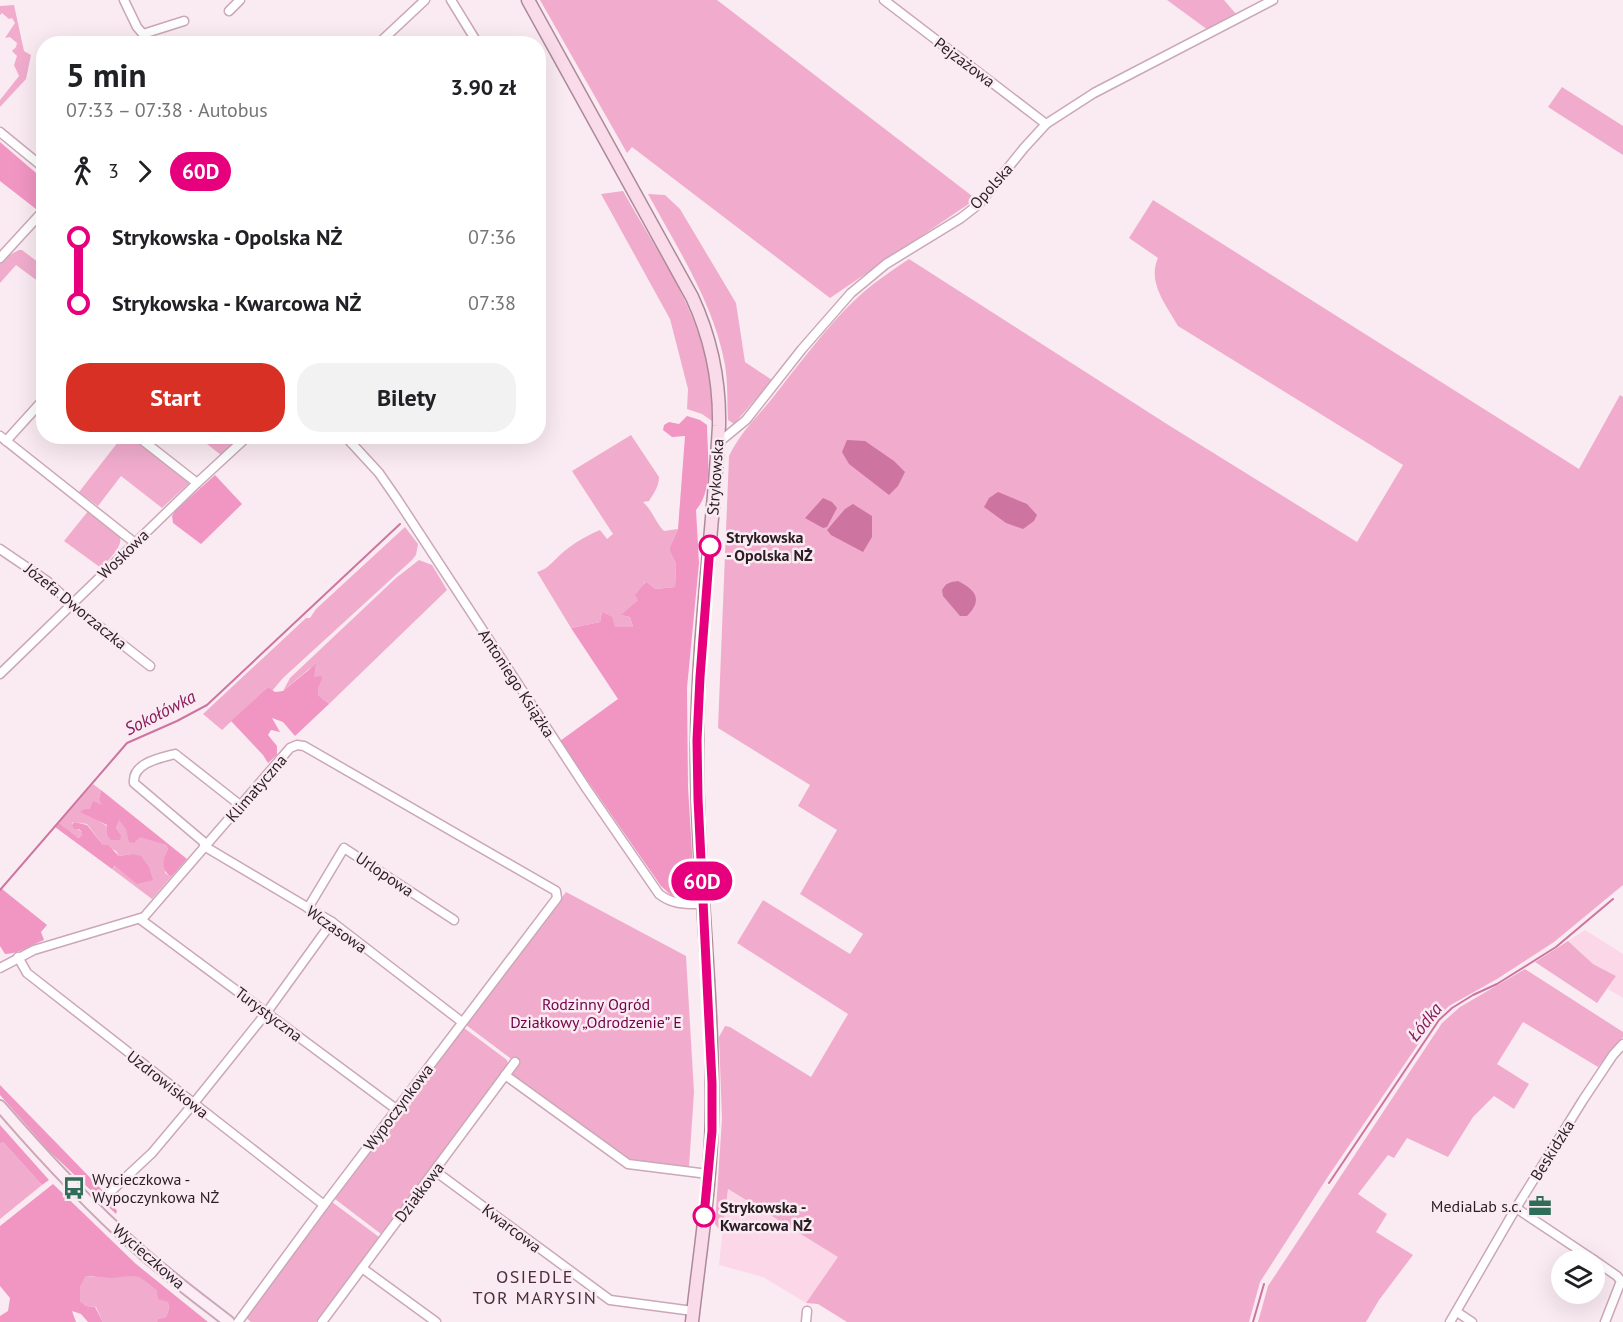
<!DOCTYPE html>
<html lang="pl">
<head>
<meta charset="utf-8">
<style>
  body { margin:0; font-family:"PT Sans",sans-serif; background:#f2f2f2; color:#202124; height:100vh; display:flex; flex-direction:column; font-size:22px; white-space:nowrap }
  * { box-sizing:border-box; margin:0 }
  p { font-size:20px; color:#757577 }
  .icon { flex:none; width:33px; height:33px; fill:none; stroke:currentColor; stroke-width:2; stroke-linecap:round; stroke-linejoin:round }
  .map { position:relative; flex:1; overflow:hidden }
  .details { position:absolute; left:36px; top:36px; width:510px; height:408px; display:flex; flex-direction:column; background:#fff; border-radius:24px; box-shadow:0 6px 24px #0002 }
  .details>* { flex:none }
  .badge { padding:0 12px; border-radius:20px; font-size:21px; line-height:39px }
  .fabs { position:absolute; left:1551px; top:1250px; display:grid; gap:12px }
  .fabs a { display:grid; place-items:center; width:54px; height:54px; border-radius:50%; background:#fff; box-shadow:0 6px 24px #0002; font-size:30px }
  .map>.badge { position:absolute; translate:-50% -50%; box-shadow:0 0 0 3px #fff }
  .legs { display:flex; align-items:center; gap:9px; height:66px; padding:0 30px; font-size:20px }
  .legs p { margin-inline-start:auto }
  .overview { display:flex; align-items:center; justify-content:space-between; height:102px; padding:0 30px }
  h1 { font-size:33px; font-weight:700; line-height:45px }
  .primary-button { display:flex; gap:12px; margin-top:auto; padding:12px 30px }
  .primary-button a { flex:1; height:69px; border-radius:24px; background:#d93025; color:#fff; font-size:24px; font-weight:700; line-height:69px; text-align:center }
  .primary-button a+a { background:#f2f2f2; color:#202124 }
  ul { padding:0 30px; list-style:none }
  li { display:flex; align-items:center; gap:21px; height:66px; font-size:22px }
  li i { display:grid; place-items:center; width:9px; height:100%; margin:0 8px; background:currentColor }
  li i::after { content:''; width:15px; height:15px; margin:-8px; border:4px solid; border-radius:50%; background:#fff }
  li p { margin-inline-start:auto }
  li:first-child i { background:linear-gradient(#0000 50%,currentColor 0) }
  li:last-child i { background:linear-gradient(currentColor 50%,#0000 0) }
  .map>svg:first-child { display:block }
  .built { fill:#fcd7e7 }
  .green { fill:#f1accd }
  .forest { fill:#f195c3 }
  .water { fill:#cd74a1 }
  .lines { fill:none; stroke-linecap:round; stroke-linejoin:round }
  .stream { stroke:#cd74a1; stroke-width:2 }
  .street-casing { stroke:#cba7b8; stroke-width:11 }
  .secondary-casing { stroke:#cba7b8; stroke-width:14 }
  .primary-casing { stroke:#ae899a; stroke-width:15 }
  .street { stroke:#fff; stroke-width:8 }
  .secondary { stroke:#fcedf4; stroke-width:10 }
  .primary { stroke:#f9dbe9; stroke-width:12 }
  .line-1-casing { stroke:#fff; stroke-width:14 }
  .line-1 { stroke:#e6007e; stroke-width:9 }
  .stop-1-dot { fill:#fff; stroke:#e6007e; stroke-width:3 }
  .labels { text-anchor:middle; stroke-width:5; stroke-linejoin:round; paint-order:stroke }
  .street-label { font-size:16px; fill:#2b1d24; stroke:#faebf2 }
  .stop-label { font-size:16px; font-weight:bold; fill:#2b1d24; stroke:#faebf2; text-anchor:start }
  .park-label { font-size:16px; fill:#72004a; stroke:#faebf2 }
  .poi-label { font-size:16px; fill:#2b1d24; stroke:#faebf2; text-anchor:start }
  .water-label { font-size:18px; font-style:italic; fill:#871d5d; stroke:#faebf2 }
  .neighbourhood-label { font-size:18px; letter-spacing:1.5px; fill:#4b2e3c; stroke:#faebf2 }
</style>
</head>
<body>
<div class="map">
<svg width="1623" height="1322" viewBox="0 0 1623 1322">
  <rect width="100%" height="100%" fill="#faebf2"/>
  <!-- built -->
  <g class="built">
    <path d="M1585 930 1623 954V998L1608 989 1616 976 1593 964 1568 941Z"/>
    <path d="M727 1189 839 1257 806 1303 763 1277 719 1265Z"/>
  </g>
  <!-- green -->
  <g class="green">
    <path d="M540 0H717L976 199 830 298 632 147 627 153Z"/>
    <path d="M1167 0H1224L1236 14 1208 30Z"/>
    <path d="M14 5 24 51 31 55 26 79 0 107V100L19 76 14 65 17 56 12 51 16 47 17 43 10 37 5 38 15 23 12 18 9 19 2 13 0 15V6Z"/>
    <path d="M1562 87 1623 126V155L1548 107Z"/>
    <path d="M623 191C649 238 683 286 700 338 709 365 712 392 712 421L702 414 687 409 688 389 670 319 601 194Z"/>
    <path d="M648 194 665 195 680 209 736 303 745 362 772 380 734 424 728 420C727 402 728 383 725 365 714 303 677 248 648 194Z"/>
    <path d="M1153 200 1579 469 1620 395 1623 397V885L1554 942 1497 979 1449 1006 1434 1021 1329 1175 1260 1282 1249 1322H847L818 1304 806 1303 838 1257 728 1189 722 1233 715 1224 722 1119 719 1037 725 1026 730 1027 811 1077 848 1014 737 943 763 900 850 954 863 934 800 894 837 830 798 806 810 785 718 728 729 456C739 435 755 419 770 401 798 366 825 328 857 298 873 283 891 271 909 259L1170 426 1357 542 1403 465 1178 326C1166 305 1147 282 1158 258L1129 238Z"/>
    <path d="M19 250H22L43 266V285L16 265 0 283V260Z"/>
    <path d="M631 435 659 477C659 486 654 493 649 501L643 502C653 511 655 522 664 531L678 529 669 549 676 564 675 587 655 589 645 582 638 600 622 615 630 617 633 627H615L602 612 600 622 571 628 537 572C547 569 549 565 556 559 567 547 585 536 600 530L607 539 613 534 572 471Z"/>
    <path d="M122 437H134L188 481 189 483 162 508 121 476 98 506 79 492Z"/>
    <path d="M198 437H241L221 455Z"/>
    <path d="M89 510C122 534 134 535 101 568L64 541Z"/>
    <path d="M405 527 418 544 416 555 412 560 283 678 272 691 268 687 222 730 203 714 306 618H310L316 609Z"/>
    <path d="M419 560 432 565 447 590 329 704 318 695 313 672 316 667 309 669 283 691 290 678 396 578Z"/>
    <path d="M93 784 101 790 99 799 103 805 90 810 88 814 121 835 116 828 119 819 137 839 140 836 166 845 168 849 165 855V873L171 877 152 899 112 869 132 854 119 856 116 851 103 845 87 824 73 822 72 825 82 832V835L77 838 59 823Z"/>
    <path d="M566 892 686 956 694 1092 689 1167 633 1160 619 1155 510 1074 518 1064 466 1025Z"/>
    <path d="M1568 941 1593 964 1616 976 1597 1003 1535 962Z"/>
    <path d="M1525 969 1623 1032V1037L1598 1067 1523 1022 1497 1064 1529 1084 1514 1109 1494 1096 1473 1117 1448 1157 1407 1138 1394 1158 1388 1155 1358 1194 1387 1214 1376 1232 1413 1255 1379 1300 1366 1322H1258L1268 1286 1442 1023 1460 1007Z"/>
    <path d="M464 1028 507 1060 508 1064 381 1234 335 1199Z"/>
    <path d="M3 1142 42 1185 0 1219V1144Z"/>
    <path d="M332 1202 379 1237 316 1322H251L245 1317Z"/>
    <path d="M130 1274 145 1279 168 1302 169 1309 166 1317 158 1319 157 1322H103L96 1307 86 1306 80 1301 79 1286 86 1276 109 1278Z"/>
  </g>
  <!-- forest -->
  <g class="forest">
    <path d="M0 142 43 179V201L36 209 0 181Z"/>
    <path d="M687 416 700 420 707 425C707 451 714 490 696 510L699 563 687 688 688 787 694 884 689 894 680 898 671 895 661 886 560 741 618 699 571 628 600 622 602 612 612 617 615 627H633L630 617 621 615 638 600 635 595 646 582 655 589 675 587 676 564 669 549 678 529 685 436 672 437 663 430 664 425 669 422 679 424Z"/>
    <path d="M215 475 242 504 201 544 173 523 172 516 175 511Z"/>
    <path d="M316 664 314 677 321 676 322 679 318 688V695L329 704 295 736 283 722 272 718 280 732 271 730 268 735 277 746V755L268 763 263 755 231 721 268 687 275 692 283 691Z"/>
    <path d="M101 790 187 859 171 877C161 870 162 860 168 849L166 845 140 837 134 843 129 842 126 829 119 820 116 828 121 835 120 840H111L107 835V825L80 812 85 809H90L93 801 102 805 99 799Z"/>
    <path d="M74 822 87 825 103 845H108L119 856 132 854 141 856 149 867 153 880 137 884 115 866 112 869 55 827 59 823 78 838 82 835V832L79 829H74L72 825Z"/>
    <path d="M2 889 47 925 41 932 44 940C31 945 19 954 5 954L0 946V891Z"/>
    <path d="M0 1085 107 1195 117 1211 116 1214 48 1150 0 1095Z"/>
    <path d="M0 1125 49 1180 42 1185 3 1142 0 1144Z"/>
    <path d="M53 1184 136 1264 208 1322H157L158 1319 166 1317 169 1309 168 1302 158 1299 157 1291C136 1271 136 1276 110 1278 102 1278 93 1276 86 1276L80 1286V1301L86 1306 95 1307 103 1322H88L81 1314 72 1311 76 1322H0V1316L8 1311 10 1298 0 1286V1226Z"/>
  </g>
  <!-- water -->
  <g class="water">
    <path d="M847 440 865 441 894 461 905 472 898 486 889 495 849 464 842 452Z"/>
    <path d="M998 492 1027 504 1037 515 1034 521 1023 529 1006 523 984 507 989 498Z"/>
    <path d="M823 498 832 502 837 508 827 527 823 528 805 518Z"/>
    <path d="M853 504 872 516V537L863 552 831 535 827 530 845 509Z"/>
    <path d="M958 581C976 590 983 600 967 616H960L943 596 942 590C946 583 950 582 958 581Z"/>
  </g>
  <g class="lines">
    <!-- stream -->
    <g class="stream">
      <path d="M0 890 127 743 177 721 207 705 400 524"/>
      <path d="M1329 1183 1439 1020 1452 1008 1473 995 1497 984 1556 947 1613 899"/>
      <path d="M1253 1322 1264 1284"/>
    </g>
    <!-- street casing -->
    <g class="street-casing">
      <g id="street">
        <path d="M124 0 137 27 143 34 184 21"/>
        <path d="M451 0 478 44"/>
        <path d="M884 0 1046 124"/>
        <path d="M229 11 240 0"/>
        <path d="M378 44 425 0"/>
        <path d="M0 132 44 168"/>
        <path d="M538 152V165"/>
        <path d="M0 258 44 210"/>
        <path d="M0 436 135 543"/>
        <path d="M137 436 197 483"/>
        <path d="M345 436 379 473 397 499 586 788 659 894C673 905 686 904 703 904"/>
        <path d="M6 441 44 399"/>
        <path d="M718 443 746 420 802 349 851 293 886 264 961 218 979 204 1024 148 1046 124 1094 93 1273 0"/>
        <path d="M0 549 47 581 77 609 150 666"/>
        <path d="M0 674 197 483 248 436"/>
        <path d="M206 844 134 783C132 763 160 758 175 754L240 805"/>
        <path d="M204 846 332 922 462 1022"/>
        <path d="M308 908 344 848 454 920"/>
        <path d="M140 919 396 1109"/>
        <path d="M18 957 27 973 324 1205"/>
        <path d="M0 968 34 950 144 917 290 748 297 745 304 746 556 891 557 898 324 1205 238 1322"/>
        <path d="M505 1075 628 1164 708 1174"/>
        <path d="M435 1171 610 1300 693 1311"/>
        <path d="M108 1194 152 1153 194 1103 267 1012 332 922"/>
        <path d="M1516 1208 1594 1260"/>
        <path d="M1594 1260 1617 1276 1621 1281 1605 1322"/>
        <path d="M362 1268 436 1322"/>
        <path d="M1457 1312 1472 1322"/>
        <path d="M322 1322 515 1062"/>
        <path d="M806 1322 807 1311"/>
        <path d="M1450 1322 1516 1208 1583 1100 1613 1055 1623 1044"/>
      </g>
    </g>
    <!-- secondary casing -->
    <g class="secondary-casing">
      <path id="secondary" d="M0 1106C44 1157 89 1205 138 1249 167 1275 198 1298 229 1322"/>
    </g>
    <!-- primary casing -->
    <g class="primary-casing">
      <path id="primary" d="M528 0 692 297C711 338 720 380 719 426 713 531 698 637 697 743 696 864 713 984 712 1105 712 1178 700 1250 692 1322"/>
    </g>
    <!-- street -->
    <use href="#street" class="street"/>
    <!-- secondary -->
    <use href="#secondary" class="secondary"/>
    <!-- primary -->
    <use href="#primary" class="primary"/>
  </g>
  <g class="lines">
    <!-- line-1 casing -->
    <g class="line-1-casing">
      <path id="line-1" d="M704 1216 712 1131V1083L698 799 697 740 700 677 710 546"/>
    </g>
    <!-- line-1 -->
    <use href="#line-1" class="line-1"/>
  </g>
  <!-- icons -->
  <defs>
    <g id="bus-bare" transform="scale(1.8)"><path d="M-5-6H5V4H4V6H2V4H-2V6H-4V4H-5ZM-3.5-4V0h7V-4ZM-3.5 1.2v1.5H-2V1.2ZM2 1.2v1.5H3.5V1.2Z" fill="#306d59" stroke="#faebf2" stroke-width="2.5" paint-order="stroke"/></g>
    <g id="office-bare" transform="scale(1.8)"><path d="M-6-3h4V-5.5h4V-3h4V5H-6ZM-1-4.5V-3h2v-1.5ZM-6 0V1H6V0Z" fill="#306d59" stroke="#faebf2" stroke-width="2.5" paint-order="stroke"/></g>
  </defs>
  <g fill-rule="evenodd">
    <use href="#bus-bare" x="74" y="1188"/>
    <use href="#office-bare" x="1540" y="1206"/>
  </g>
  <!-- markers -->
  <g class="stop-1-dot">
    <circle cx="710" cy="546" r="10"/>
    <circle cx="704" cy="1216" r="10"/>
  </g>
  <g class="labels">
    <!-- street labels -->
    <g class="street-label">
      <text transform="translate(965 62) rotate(37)" y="6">Pejzażowa</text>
      <text transform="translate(991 186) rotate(-48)" y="6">Opolska</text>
      <text transform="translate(715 477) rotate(-86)" y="6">Strykowska</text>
      <text transform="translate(123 554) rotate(-44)" y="6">Woskowa</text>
      <text transform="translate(76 606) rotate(39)" y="6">Józefa Dworzaczka</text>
      <text transform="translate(517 683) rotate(57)" y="6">Antoniego Książka</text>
      <text transform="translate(256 788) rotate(-49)" y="6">Klimatyczna</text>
      <text transform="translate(385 874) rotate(34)" y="6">Urlopowa</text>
      <text transform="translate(337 929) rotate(35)" y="6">Wczasowa</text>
      <text transform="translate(269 1014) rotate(37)" y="6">Turystyczna</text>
      <text transform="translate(168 1084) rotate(38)" y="6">Uzdrowiskowa</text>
      <text transform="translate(398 1107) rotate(-53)" y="6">Wypoczynkowa</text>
      <text transform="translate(1552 1150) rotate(-58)" y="6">Beskidzka</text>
      <text transform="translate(419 1192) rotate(-53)" y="6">Działkowa</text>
      <text transform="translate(512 1228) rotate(37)" y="6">Kwarcowa</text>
      <text transform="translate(149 1256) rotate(41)" y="6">Wycieczkowa</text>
    </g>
    <!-- stop labels -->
    <g class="stop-label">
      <text x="726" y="543">Strykowska<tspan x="726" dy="18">- Opolska NŻ</tspan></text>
      <text x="720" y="1213">Strykowska -<tspan x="720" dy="18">Kwarcowa NŻ</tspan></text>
    </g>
    <!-- park labels -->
    <g class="park-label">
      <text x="596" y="1010">Rodzinny Ogród<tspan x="596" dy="18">Działkowy „Odrodzenie” E</tspan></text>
    </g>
    <!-- poi labels -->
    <g class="poi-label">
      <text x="92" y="1185">Wycieczkowa -<tspan x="92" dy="18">Wypoczynkowa NŻ</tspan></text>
      <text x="1522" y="1212" text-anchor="end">MediaLab s.c.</text>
    </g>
    <!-- water labels -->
    <g class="water-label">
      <text transform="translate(160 713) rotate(-27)" y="6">Sokołówka</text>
      <text transform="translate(1425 1022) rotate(-51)" y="6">Łódka</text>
    </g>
    <!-- neighbourhood labels -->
    <g class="neighbourhood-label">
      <text x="535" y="1283">OSIEDLE<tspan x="535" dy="21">TOR MARYSIN</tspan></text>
    </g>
  </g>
</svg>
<div class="fabs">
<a><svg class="icon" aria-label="layers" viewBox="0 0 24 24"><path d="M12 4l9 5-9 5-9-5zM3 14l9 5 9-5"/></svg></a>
</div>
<b class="badge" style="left:702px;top:881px;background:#e6007e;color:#fff">60D</b>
<section class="details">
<div class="overview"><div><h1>5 min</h1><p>07:33 – 07:38 · Autobus</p></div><b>3.90 zł</b></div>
<div class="legs"><svg class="icon" aria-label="walk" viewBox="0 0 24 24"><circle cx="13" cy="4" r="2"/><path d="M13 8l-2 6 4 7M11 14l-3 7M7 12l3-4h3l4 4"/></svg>3<svg class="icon" aria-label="forward" viewBox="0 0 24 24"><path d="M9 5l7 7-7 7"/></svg><b class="badge" style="background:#e6007e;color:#fff">60D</b></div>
<ul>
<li><i style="color:#e6007e"></i><b>Strykowska - Opolska NŻ</b><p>07:36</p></li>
<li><i style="color:#e6007e"></i><b>Strykowska - Kwarcowa NŻ</b><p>07:38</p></li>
</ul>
<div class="primary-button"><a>Start</a><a>Bilety</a></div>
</section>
</div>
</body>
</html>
